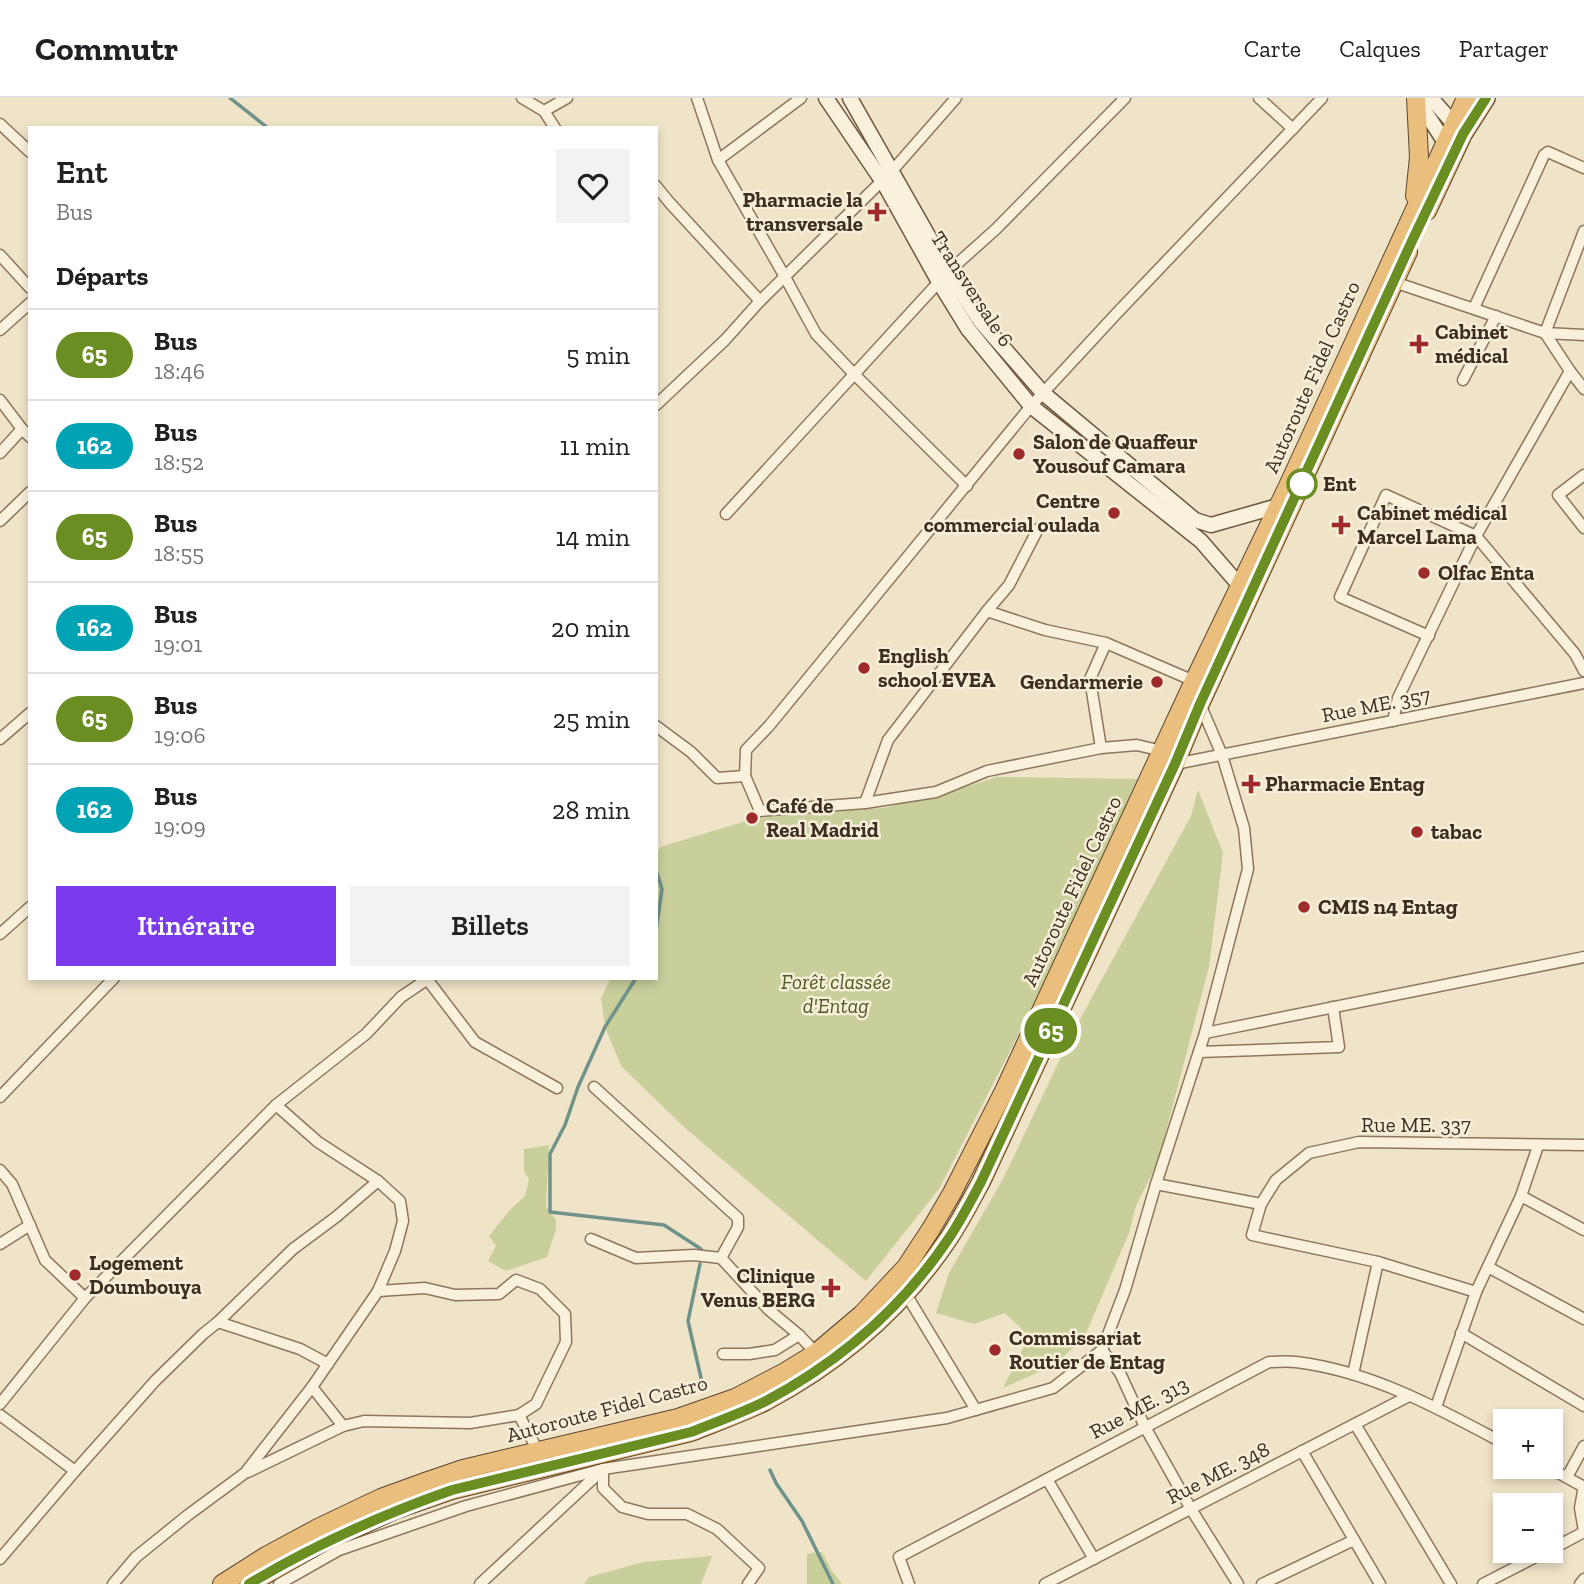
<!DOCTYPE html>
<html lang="fr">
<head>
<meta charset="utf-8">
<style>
  body { margin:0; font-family:"Zilla Slab",serif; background:#f2f2f2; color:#202124; height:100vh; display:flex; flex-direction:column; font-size:26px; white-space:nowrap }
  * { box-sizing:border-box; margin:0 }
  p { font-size:23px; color:#757577 }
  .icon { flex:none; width:38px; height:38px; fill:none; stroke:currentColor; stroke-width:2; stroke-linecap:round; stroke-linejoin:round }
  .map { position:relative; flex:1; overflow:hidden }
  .sheet { position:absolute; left:28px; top:28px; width:630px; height:854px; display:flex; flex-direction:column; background:#fff; border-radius:0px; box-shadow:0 4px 10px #0003 }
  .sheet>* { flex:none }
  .badge { padding:0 14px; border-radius:23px; font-size:24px; line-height:46px }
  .fabs { position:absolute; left:1493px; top:1311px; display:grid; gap:14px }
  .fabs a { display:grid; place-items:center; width:70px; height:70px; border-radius:0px; background:#fff; box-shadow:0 4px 10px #0003; font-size:35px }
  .map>.badge { position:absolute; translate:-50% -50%; box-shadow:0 0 0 4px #fff }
  h2 { padding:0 28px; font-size:26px; line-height:63px }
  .round { display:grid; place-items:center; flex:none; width:74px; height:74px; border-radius:0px; background:#f2f2f2 }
  .headline { display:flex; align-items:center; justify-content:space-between; height:119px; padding:0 28px }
  h1 { font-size:33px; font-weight:600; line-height:52px }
  .button { display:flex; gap:14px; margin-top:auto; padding:14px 28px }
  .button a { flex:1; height:80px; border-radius:0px; background:#7c3aed; color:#fff; font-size:28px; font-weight:600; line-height:80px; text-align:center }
  .button a+a { background:#f2f2f2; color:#202124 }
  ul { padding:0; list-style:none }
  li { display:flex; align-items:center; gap:21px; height:91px; padding:0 28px; border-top:2px solid #e0e0e0 }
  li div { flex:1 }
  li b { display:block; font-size:26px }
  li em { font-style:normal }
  li .badge { min-width:77px; font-weight:700; text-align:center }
  header { display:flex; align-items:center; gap:42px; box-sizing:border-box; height:98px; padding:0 35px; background:#fff; border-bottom:2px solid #e0e0e0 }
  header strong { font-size:33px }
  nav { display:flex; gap:38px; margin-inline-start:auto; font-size:24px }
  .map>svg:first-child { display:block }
  .green { fill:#c9cf9b }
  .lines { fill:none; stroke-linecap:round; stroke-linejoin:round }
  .stream { stroke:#6f938a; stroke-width:3.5 }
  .minor-casing { stroke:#8d765c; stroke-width:13 }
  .secondary-casing { stroke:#6f573f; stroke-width:17 }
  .trunk-casing { stroke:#5b4430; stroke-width:20 }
  .minor { stroke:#faf1dc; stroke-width:10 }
  .secondary { stroke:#faf1dc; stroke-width:14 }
  .trunk { stroke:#eabe7c; stroke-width:18 }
  .line-casing { stroke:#fff; stroke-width:16 }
  .line { stroke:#6b8e23; stroke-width:10 }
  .poi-dot { fill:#9e2a2b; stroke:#f7eed8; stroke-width:2.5 }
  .stop-dot { fill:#fff; stroke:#6b8e23; stroke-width:3.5 }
  .labels { text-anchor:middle; stroke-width:5; stroke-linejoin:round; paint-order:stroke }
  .poi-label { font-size:21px; font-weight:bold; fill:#3d2e20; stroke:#f7eed8; text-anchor:start }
  .street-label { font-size:21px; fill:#3d2e20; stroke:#f7eed8 }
  .stop-label { font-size:21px; font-weight:bold; fill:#3d2e20; stroke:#f7eed8; text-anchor:start }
  .park-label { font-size:21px; font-style:italic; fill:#4d5a26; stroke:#f7eed8 }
</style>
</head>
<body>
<header>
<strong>Commutr</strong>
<nav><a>Carte</a><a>Calques</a><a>Partager</a></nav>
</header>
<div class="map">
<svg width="1584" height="1486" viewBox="0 0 1584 1486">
  <rect width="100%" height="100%" fill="#f0e4c8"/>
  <!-- green -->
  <g class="green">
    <path d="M997 679 1150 681 939 1091 866 1183 685 1030 621 968 605 929 601 900 611 880H656V759L660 749 756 720 883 710 936 698Z"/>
    <path d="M1198 692 1223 755 1209 869 1158 1064 1136 1108 1129 1135 1084 1240 1054 1267 1003 1290 1029 1238 1005 1215 974 1226 936 1215 949 1175 1004 1079 1072 936 1191 718Z"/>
    <path d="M549 1047 546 1108 556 1122V1131L547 1159 506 1173 488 1163 496 1148 489 1138 510 1112 525 1098 529 1082 524 1073V1051Z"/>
    <path d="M822 1454 832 1473 842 1486H807V1456Z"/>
    <path d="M712 1458 701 1486H584L589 1479 644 1464Z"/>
  </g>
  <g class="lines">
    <!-- stream -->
    <g class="stream">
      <path d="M230 0 268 30"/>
      <path d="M656 772 662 791 656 833"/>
      <path d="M636 880 605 929 578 989 565 1027 550 1056V1114L664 1127 701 1151"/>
      <path d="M700 1166 688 1223 704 1293"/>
      <path d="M770 1372 776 1385 802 1423 833 1486"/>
    </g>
    <!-- minor casing -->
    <g class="minor-casing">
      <g id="minor">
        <path d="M522 0 544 13 555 30"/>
        <path d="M697 0 718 62 785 179 816 236 854 276 967 388"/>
        <path d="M1259 0 1293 31"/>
        <path d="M544 13 567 0"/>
        <path d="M0 26 30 54"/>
        <path d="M718 62 801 0"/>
        <path d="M656 88 669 104 760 203"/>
        <path d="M1584 133 1545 235 1570 273 1584 291"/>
        <path d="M0 157 30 190"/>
        <path d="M1394 184 1545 235 1584 237"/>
        <path d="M1474 210 1544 57 1548 54 1584 70"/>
        <path d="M0 232 30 205"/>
        <path d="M1463 282 1496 218"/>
        <path d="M0 302 22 331 30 339"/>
        <path d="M656 307 725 242 760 203 892 73 956 0"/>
        <path d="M0 355 22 331"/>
        <path d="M1584 377 1558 397 1584 430"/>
        <path d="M726 416 948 174 996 131 1125 0"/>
        <path d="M0 423 30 394"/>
        <path d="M987 513 1045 532 1106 545 1194 583"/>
        <path d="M1429 538 1340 499 1386 397 1476 438 1575 556 1584 573"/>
        <path d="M1393 623 1398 600 1476 438 1570 273"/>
        <path d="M656 628 691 654 717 680 745 678"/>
        <path d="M0 641 30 615"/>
        <path d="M1101 650 1090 581 1106 545"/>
        <path d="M1162 653 1137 647 1101 650 987 673 936 694 865 705 760 713 745 678 746 652 769 628 1031 308 1117 215 1322 0"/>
        <path d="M1175 666 1584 585"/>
        <path d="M865 705 888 642 987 513 1009 487 1038 431"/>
        <path d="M0 836 30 809"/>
        <path d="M427 881 475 944 557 990"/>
        <path d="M1205 935 1584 859"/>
        <path d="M1199 954 1339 949 1333 909"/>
        <path d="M594 989 738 1120V1129L721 1160 769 1212 799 1237 816 1255"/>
        <path d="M0 999 114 880"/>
        <path d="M0 1072 12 1086 45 1162 85 1200"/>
        <path d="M1156 1086 1261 1106"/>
        <path d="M1521 1098 1584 1132"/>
        <path d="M591 1141 636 1160 694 1157 721 1160"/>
        <path d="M0 1146 30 1127"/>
        <path d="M1488 1169 1584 1221"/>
        <path d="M1476 1194 1378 1164 1252 1137 1261 1106 1276 1082 1309 1055 1359 1044 1584 1047"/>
        <path d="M906 1196 976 1312"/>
        <path d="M218 1224 300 1251 328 1266"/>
        <path d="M1461 1235 1584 1308"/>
        <path d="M1102 1252 1120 1275 1145 1329 1191 1411 1238 1486"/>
        <path d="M723 1256H749L775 1252 799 1237"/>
        <path d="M1353 1276 1378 1164"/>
        <path d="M312 1289 343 1328"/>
        <path d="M0 1306 85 1200 276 1007 366 936 401 899 429 880"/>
        <path d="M1436 1309 1476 1194 1521 1098 1538 1048"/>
        <path d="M0 1317 75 1373"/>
        <path d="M519 1317 538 1353"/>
        <path d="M1355 1326 1451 1486"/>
        <path d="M1302 1353 1380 1486"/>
        <path d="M1546 1368 1584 1389"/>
        <path d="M603 1371V1390L622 1409 648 1416H687L717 1431 759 1470 748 1486"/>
        <path d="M248 1374 343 1328 364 1323 470 1325 519 1317 536 1306 566 1244 565 1216 540 1191 516 1182 499 1196 455 1197 425 1190 378 1193"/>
        <path d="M1567 1379 1584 1348"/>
        <path d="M1047 1381 1094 1461"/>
        <path d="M1584 1388 1580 1410 1584 1433"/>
        <path d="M1550 1452 1584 1434"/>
        <path d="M0 1461 75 1373 155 1283 203 1236 218 1224 293 1151 336 1119 378 1083"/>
        <path d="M113 1486 136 1459 188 1417 245 1375 312 1289 378 1193 395 1153 403 1123 400 1103 378 1083 318 1044 276 1007"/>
        <path d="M279 1486 339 1452 466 1408 603 1371 947 1320 1053 1290 1102 1252 1125 1192 1156 1086 1205 935 1248 771 1244 730 1222 657 1200 606"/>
        <path d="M480 1486 600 1374"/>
        <path d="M909 1486 899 1459 1269 1264C1278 1264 1287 1263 1296 1264 1371 1273 1440 1311 1505 1346"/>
        <path d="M1045 1486 1409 1298"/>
        <path d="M1262 1486 1354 1442"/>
        <path d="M1483 1486 1549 1452"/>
        <path d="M1580 1486 1584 1481"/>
      </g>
    </g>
    <!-- secondary casing -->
    <g class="secondary-casing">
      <g id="secondary">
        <path d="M826 0 885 87 939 184 968 231 1031 308 1201 443 1240 488"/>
        <path d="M850 0 951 178 980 223 1043 295 1195 422 1211 427 1278 408"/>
        <path d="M1416 0 1450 52"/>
        <path d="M1431 0 1460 33"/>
      </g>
    </g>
    <!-- trunk casing -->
    <g class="trunk-casing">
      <g id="trunk">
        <path d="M1415 98 1419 59 1416 0"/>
        <path d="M1427 113 1463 36 1486 0"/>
        <path d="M222 1486 266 1458 318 1430 381 1400 425 1384 463 1371 678 1320 735 1300 785 1274 816 1255 862 1216 906 1169 931 1131 952 1095 1004 993 1194 583 1288 388 1466 0"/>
        <path d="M249 1486 316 1448 397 1411 452 1392 691 1334C716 1324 742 1315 766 1303 839 1264 903 1209 949 1140 961 1122 971 1102 981 1084L1175 666 1200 606 1408 154"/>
      </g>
    </g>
    <!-- minor -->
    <use href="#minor" class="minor"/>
    <!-- secondary -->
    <use href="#secondary" class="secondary"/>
    <!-- trunk -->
    <use href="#trunk" class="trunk"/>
  </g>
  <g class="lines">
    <!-- line casing -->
    <g class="line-casing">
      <path id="line" d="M249 1486C314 1447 381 1417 452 1392L691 1334C716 1324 742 1315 766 1303 839 1264 903 1209 949 1140 961 1122 971 1103 981 1084L1175 666 1200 606 1412 143 1463 36 1486 0"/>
    </g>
    <!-- line -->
    <use href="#line" class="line"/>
  </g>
  <!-- markers -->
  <g class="poi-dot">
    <path d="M873.5 103.5h7v7h7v7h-7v7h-7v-7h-7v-7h7z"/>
    <path d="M1415.5 235.5h7v7h7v7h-7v7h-7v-7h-7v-7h7z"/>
    <circle cx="1019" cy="356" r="7"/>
    <circle cx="1114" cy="415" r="7"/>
    <path d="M1337.5 416.5h7v7h7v7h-7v7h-7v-7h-7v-7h7z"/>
    <circle cx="1424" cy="475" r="7"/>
    <circle cx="864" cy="570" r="7"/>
    <circle cx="1157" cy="584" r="7"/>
    <path d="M1247.5 675.5h7v7h7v7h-7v7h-7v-7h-7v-7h7z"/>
    <circle cx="752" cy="720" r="7"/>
    <circle cx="1417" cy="734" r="7"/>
    <circle cx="1304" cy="809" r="7"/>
    <circle cx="75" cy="1177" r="7"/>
    <path d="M827.5 1179.5h7v7h7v7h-7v7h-7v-7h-7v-7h7z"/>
    <circle cx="995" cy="1252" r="7"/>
  </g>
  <circle class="stop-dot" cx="1302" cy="386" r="14"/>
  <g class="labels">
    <!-- poi labels -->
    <g class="poi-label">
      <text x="863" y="109" text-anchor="end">Pharmacie la<tspan x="863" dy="24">transversale</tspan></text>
      <text x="1435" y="241">Cabinet<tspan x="1435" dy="24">médical</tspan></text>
      <text x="1033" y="351">Salon de Quaffeur<tspan x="1033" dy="24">Yousouf Camara</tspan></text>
      <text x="1100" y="410" text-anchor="end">Centre<tspan x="1100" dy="24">commercial oulada</tspan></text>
      <text x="1357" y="422">Cabinet médical<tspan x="1357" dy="24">Marcel Lama</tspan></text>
      <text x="1438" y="482">Olfac Enta</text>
      <text x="878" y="565">English<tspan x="878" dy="24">school EVEA</tspan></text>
      <text x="1143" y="591" text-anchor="end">Gendarmerie</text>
      <text x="1265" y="693">Pharmacie Entag</text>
      <text x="766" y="715">Café de<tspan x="766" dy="24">Real Madrid</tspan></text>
      <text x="1431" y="741">tabac</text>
      <text x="1318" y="816">CMIS n4 Entag</text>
      <text x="89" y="1172">Logement<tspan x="89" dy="24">Doumbouya</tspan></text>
      <text x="815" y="1185" text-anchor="end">Clinique<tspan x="815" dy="24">Venus BERG</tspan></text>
      <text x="1009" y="1247">Commissariat<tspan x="1009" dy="24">Routier de Entag</tspan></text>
    </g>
    <!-- street labels -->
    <g class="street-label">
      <text transform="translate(972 191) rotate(57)" y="7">Transversale 6</text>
      <text transform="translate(1312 279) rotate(-66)" y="7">Autoroute Fidel Castro</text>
      <text transform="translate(1376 607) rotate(-11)" y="7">Rue ME. 357</text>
      <text transform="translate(1072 793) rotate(-65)" y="7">Autoroute Fidel Castro</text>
      <text x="1416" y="1034">Rue ME. 337</text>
      <text transform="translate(1139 1310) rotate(-28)" y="7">Rue ME. 313</text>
      <text transform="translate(607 1311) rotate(-15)" y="7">Autoroute Fidel Castro</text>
      <text transform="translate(1218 1375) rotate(-27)" y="7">Rue ME. 348</text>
    </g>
    <!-- stop labels -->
    <g class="stop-label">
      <text x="1323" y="393">Ent</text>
    </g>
    <!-- park labels -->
    <g class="park-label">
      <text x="836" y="891">Forêt classée<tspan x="836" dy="24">d'Entag</tspan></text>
    </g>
  </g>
</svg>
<div class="fabs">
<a>+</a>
<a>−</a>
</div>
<b class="badge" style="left:1051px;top:933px;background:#6b8e23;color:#fff">65</b>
<section class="sheet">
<div class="headline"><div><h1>Ent</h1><p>Bus</p></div><a class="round"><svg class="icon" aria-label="heart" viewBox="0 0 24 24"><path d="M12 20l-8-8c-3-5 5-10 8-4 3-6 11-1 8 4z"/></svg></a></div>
<h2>Départs</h2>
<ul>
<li><span class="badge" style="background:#6b8e23;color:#fff">65</span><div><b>Bus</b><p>18:46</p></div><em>5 min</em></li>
<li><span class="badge" style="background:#00a3b4;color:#fff">162</span><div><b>Bus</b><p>18:52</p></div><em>11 min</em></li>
<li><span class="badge" style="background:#6b8e23;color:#fff">65</span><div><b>Bus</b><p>18:55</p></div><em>14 min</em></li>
<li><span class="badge" style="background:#00a3b4;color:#fff">162</span><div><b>Bus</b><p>19:01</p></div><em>20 min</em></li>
<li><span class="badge" style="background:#6b8e23;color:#fff">65</span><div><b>Bus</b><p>19:06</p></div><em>25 min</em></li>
<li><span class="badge" style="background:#00a3b4;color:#fff">162</span><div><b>Bus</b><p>19:09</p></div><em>28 min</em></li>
</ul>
<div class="button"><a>Itinéraire</a><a>Billets</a></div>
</section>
</div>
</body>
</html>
